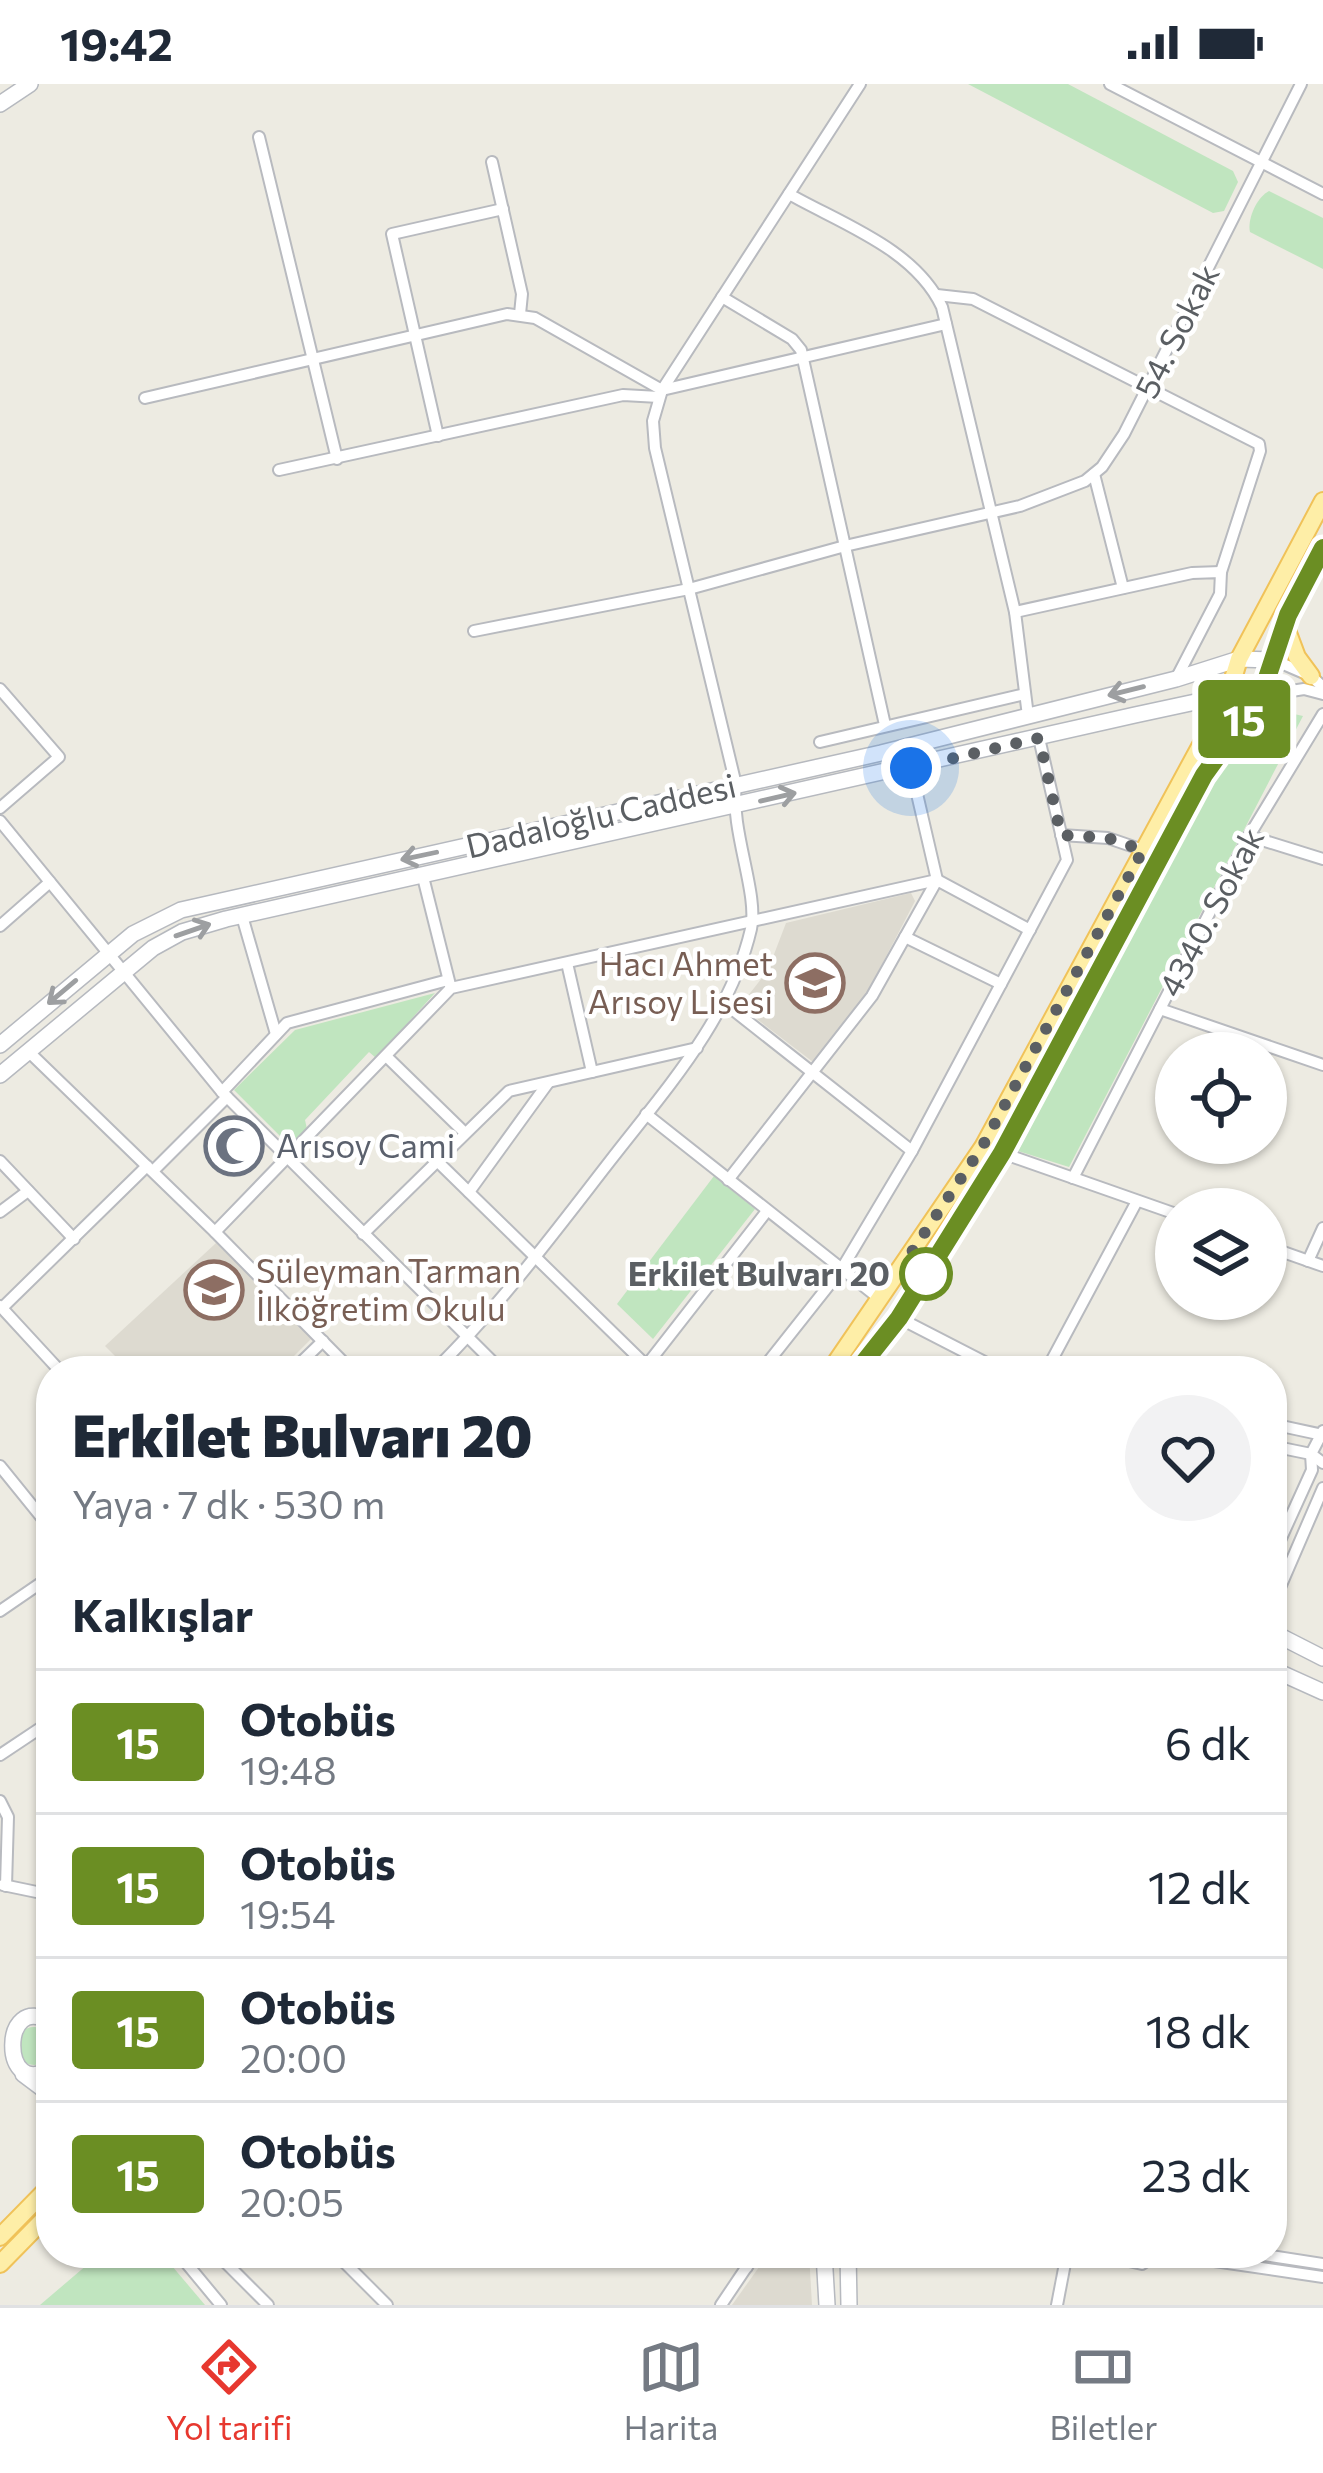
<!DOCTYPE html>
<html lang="tr">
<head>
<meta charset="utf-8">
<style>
  body { margin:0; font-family:Commissioner,sans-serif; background:#f2f2f3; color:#1f2937; height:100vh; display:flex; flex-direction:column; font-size:45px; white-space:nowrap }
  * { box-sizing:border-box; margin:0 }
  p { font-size:39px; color:#747a83 }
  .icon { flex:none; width:66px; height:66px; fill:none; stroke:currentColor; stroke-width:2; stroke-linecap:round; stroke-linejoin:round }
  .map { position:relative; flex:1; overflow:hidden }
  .panel { position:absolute; left:36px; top:1272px; width:1251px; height:912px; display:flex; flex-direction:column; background:#fff; border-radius:48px; box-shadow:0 3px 9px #0004 }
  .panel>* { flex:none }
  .badge { padding:0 24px; border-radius:9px; font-size:42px; line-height:78px }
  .tools { position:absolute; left:1155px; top:948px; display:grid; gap:24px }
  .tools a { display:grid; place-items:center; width:132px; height:132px; border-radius:50%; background:#fff; box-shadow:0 3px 9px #0004; font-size:60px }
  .you { position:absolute; width:60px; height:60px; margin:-30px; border:9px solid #fff; border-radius:50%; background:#1a73e8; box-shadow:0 0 0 18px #1a73e833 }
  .map>.badge { position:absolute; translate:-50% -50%; box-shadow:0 0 0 6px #fff }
  h2 { padding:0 36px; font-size:45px; line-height:108px }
  .round { display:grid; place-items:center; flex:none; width:126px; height:126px; border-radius:63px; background:#f2f2f3 }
  .headline { display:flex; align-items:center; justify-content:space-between; height:204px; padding:0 36px }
  h1 { font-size:57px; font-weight:800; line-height:90px }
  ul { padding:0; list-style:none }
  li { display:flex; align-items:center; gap:36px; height:144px; padding:0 36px; border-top:3px solid #e0e1e3 }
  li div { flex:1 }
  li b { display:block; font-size:45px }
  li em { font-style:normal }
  li .badge { min-width:132px; font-weight:700; text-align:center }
  .status { display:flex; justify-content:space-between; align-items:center; height:84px; padding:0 60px; background:#fff; direction:ltr }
  .status svg { height:33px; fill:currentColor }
  .dock { display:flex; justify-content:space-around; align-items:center; height:168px; border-top:3px solid #e0e1e3; background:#fff; font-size:33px; color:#747a83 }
  .dock a { display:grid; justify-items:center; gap:6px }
  .dock .active { color:#e7382f }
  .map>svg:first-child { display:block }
  .education { fill:#dddad0 }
  .green { fill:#c0e5bf }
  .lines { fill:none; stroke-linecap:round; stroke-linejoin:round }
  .street-casing { stroke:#b8babf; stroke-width:14 }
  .secondary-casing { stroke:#b6b9bf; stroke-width:18 }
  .primary-casing { stroke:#f0c259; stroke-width:20 }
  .street { stroke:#fff; stroke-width:10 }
  .secondary { stroke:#fff; stroke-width:15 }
  .primary { stroke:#feeea7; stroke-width:16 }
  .oneway { stroke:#9d9fa1 }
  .line-casing { stroke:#fff; stroke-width:27 }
  .line { stroke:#6b8e23; stroke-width:18 }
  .walk { stroke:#5b5f63; stroke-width:12; stroke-dasharray:0 21.6 }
  .stop-dot { fill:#fff; stroke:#6b8e23; stroke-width:6 }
  .labels { text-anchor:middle; stroke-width:9; stroke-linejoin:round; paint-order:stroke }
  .street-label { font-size:33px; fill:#5b5f63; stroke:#fff }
  .education-label { font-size:33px; fill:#785e54; stroke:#fff; text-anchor:end }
  .worship-label { font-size:33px; fill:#5b616d; stroke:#fff; text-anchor:start }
  .stop-label { font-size:33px; font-weight:bold; fill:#5b5f63; stroke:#fff; text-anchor:end }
</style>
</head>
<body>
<div class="status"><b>19:42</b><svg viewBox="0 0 49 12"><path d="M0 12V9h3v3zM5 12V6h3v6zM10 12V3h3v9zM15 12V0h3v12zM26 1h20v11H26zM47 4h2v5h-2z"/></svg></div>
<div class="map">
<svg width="1323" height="2221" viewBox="0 0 1323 2221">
  <rect width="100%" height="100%" fill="#edebe2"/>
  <!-- education -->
  <g class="education">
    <path d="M911 809 915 817 865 913 813 978 740 922 768 886 786 839Z"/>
    <path d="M216 1159 312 1254 279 1287H130L105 1262Z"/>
    <path d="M769 2169H809L812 2221H732Z"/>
  </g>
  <!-- green -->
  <g class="green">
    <path d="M968 0H1068L1233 87 1238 98 1224 127 1213 129Z"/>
    <path d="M1269 107 1323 134V185L1250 148C1247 135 1257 113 1269 107Z"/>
    <path d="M1285 628 1303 632 1069 1083 1018 1067 1221 681C1242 653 1249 635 1285 628Z"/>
    <path d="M435 909 376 974 369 968 305 1036 307 1045 290 1062 234 1006 295 946Z"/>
    <path d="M714 1092 755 1125 653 1255 617 1220Z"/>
    <circle cx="34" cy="1962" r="19"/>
    <path d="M101 2169H161L205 2221H40Z"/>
  </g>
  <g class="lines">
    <!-- street casing -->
    <g class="street-casing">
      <g id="street">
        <path d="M1110 0 1323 110"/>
        <path d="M259 53 337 375"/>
        <path d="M492 78 522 210 520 230"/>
        <path d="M789 110C842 140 915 165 942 223L1015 528 1028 632"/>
        <path d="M937 211 973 215 1259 360 1260 367 1221 488"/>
        <path d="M722 213 792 255 801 266 885 641"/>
        <path d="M145 314 507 230 535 234 662 306 946 240"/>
        <path d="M438 352 392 150 503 125"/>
        <path d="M279 386 623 311 659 313"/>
        <path d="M1094 390 1123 504"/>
        <path d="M1015 528 1192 489 1221 488 1220 510 1176 595"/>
        <path d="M474 547 689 505 845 462 1020 422 1085 397 1102 383 1124 350 1301 0"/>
        <path d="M1274 576 1311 592 1323 603"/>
        <path d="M0 605 59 673 0 724"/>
        <path d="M1260 612 1304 605 1323 610"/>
        <path d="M820 658 1025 610"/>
        <path d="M0 737 222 1008 502 1287"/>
        <path d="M1061 751 1108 754 1143 766"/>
        <path d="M1249 752 1323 775"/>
        <path d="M423 793 450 901"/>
        <path d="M242 832 276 950"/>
        <path d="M0 842 50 798"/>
        <path d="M905 853 1001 900"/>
        <path d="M567 879 592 988"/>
        <path d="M723 918 912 1067"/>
        <path d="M1160 925 1323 981"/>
        <path d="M29 968 215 1148 352 1287"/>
        <path d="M386 972 465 1049"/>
        <path d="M222 1008 287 939 448 896"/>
        <path d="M646 1030 880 1215"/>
        <path d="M1002 1069 1176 1130"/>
        <path d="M0 1077 74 1155"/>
        <path d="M437 1077 652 1287"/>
        <path d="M153 1087 227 1013"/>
        <path d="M1073 1094 1249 752 1323 630"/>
        <path d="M728 1096 872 912 937 796 911 684"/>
        <path d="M469 1108 548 999"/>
        <path d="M0 1128 28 1107"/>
        <path d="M215 1148 451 904 937 796 1030 846"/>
        <path d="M363 1150 509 1007 697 964"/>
        <path d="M1266 1162 1323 1182"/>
        <path d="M1308 1177 1323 1144"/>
        <path d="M0 1222 60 1287"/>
        <path d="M2 1224 147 1082"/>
        <path d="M899 1234 1002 1287"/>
        <path d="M646 1282 767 1127"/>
        <path d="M292 1287 323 1257"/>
        <path d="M434 1287C499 1223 554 1149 610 1077 665 1006 730 935 751 845 759 810 730 746 736 701L655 364 653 337 662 306 860 0"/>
        <path d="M761 1287 841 1186 912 1067 1067 776 1039 654"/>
        <path d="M1046 1287 1137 1117"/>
        <path d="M1272 1340 1323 1351"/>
        <path d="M1272 1362 1311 1370 1323 1379"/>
        <path d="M0 1382 51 1445"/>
        <path d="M1272 1474 1312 1386 1311 1370 1323 1347"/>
        <path d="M1272 1522 1323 1404"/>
        <path d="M0 1527 51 1492"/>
        <path d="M0 1671 51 1637"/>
        <path d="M0 1717 8 1733 6 1802"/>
        <path d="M3 1801 51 1811"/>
        <path d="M178 2169 221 2221"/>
        <path d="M216 2169 268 2221"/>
        <path d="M335 2169 387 2221"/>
        <path d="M730 2169 747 2183"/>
        <path d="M1122 2169 1129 2177 1142 2180 1158 2169"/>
        <path d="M1159 2169 1323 2193"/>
        <path d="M1251 2169 1323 2180"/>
        <path d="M721 2221 756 2169"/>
        <path d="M1057 2221 1067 2169"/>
      </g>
    </g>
    <!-- secondary casing -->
    <g class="secondary-casing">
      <g id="secondary">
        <path d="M0 20 30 0"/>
        <path d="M0 961 133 850 181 826 881 669 1176 595 1239 575 1274 576"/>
        <path d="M0 991 153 864 182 848 226 835 1135 631 1228 611 1260 612"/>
        <path d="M1272 1548 1323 1574"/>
        <path d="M1272 1585 1323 1608"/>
        <path d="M51 1939C0 1904 0 2019 51 1984"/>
        <path d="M23 1990 51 2011"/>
        <path d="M824 2169 827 2221"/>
        <path d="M848 2169 849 2221"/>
      </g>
    </g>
    <!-- primary casing -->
    <g class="primary-casing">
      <g id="primary">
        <path d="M1285 541 1297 573 1311 592"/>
        <path d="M830 1287 983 1063 1228 611 1239 575 1323 417"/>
        <path d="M857 1287 899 1234 1002 1069 1204 690 1260 612 1288 531 1323 464"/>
        <path d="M0 2153 51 2101"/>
        <path d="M0 2180 51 2128"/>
      </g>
    </g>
    <!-- street -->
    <use href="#street" class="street"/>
    <!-- secondary -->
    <use href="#secondary" class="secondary"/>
    <!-- primary -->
    <use href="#primary" class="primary"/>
  </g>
  <!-- one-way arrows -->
  <defs><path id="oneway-shaft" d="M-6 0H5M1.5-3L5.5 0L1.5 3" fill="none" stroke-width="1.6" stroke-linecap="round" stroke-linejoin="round" transform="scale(3)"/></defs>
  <g class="oneway">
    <use href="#oneway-shaft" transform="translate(1126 607) rotate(166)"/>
    <use href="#oneway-shaft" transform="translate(778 713) rotate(-13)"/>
    <use href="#oneway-shaft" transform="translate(419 772) rotate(168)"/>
    <use href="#oneway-shaft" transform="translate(193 846) rotate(-19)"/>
    <use href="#oneway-shaft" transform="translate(62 908) rotate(140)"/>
  </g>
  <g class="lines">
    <!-- line casing -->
    <g class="line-casing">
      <path id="line" d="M857 1287 899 1234 1002 1069 1204 691 1261 612 1288 531 1323 464"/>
    </g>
    <!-- line -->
    <use href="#line" class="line"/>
    <!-- walk -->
    <path class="walk" d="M911 684 1039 654 1061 751 1108 754 1143 766 982 1063 905 1178 926 1190"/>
  </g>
  <!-- icons -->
  <defs>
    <g id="school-ring" transform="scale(3)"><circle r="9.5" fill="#fff" stroke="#8d6e63" stroke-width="1.5"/><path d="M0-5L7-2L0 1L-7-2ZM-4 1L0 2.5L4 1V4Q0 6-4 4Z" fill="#8d6e63"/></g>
    <g id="mosque-ring" transform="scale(3)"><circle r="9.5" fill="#fff" stroke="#6b7280" stroke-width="1.5"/><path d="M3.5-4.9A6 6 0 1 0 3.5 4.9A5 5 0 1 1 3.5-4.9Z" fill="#6b7280"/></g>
  </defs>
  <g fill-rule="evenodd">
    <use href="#school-ring" x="815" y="899"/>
    <use href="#mosque-ring" x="234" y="1062"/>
    <use href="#school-ring" x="214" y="1206"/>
  </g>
  <!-- markers -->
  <circle class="stop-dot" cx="926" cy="1190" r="24"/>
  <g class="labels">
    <!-- street labels -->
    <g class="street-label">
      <text transform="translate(1177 247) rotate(-63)" y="12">54. Sokak</text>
      <text transform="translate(601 732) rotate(-13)" y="12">Dadaloğlu Caddesi</text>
      <text transform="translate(1211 828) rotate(-62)" y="12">4340. Sokak</text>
    </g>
    <!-- education labels -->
    <g class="education-label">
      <text x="773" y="892">Hacı Ahmet<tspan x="773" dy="38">Arısoy Lisesi</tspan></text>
      <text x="256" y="1199" text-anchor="start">Süleyman Tarman<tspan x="256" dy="38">İlköğretim Okulu</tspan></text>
    </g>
    <!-- worship labels -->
    <g class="worship-label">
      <text x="276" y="1074">Arısoy Cami</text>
    </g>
    <!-- stop labels -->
    <g class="stop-label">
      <text x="890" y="1202">Erkilet Bulvarı 20</text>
    </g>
  </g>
</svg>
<div class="tools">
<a><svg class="icon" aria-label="locate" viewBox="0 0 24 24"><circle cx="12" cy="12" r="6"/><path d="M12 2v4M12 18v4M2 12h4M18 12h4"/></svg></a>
<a><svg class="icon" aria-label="layers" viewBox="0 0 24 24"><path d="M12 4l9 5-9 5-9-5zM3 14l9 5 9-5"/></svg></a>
</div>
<div class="you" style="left:911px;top:684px"></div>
<b class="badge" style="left:1244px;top:635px;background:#6b8e23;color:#fff">15</b>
<section class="panel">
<div class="headline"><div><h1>Erkilet Bulvarı 20</h1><p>Yaya · 7 dk · 530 m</p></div><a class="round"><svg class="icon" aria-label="heart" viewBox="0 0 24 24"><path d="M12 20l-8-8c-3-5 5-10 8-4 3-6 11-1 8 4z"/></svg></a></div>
<h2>Kalkışlar</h2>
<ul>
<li><span class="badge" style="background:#6b8e23;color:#fff">15</span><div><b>Otobüs</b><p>19:48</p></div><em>6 dk</em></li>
<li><span class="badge" style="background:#6b8e23;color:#fff">15</span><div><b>Otobüs</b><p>19:54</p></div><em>12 dk</em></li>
<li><span class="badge" style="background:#6b8e23;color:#fff">15</span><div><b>Otobüs</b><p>20:00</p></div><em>18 dk</em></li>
<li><span class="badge" style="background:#6b8e23;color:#fff">15</span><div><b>Otobüs</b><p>20:05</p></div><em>23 dk</em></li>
</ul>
</section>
</div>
<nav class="dock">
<a class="active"><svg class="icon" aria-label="directions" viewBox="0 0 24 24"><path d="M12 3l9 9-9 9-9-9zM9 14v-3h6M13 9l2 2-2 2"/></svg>Yol tarifi</a>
<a><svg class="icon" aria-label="map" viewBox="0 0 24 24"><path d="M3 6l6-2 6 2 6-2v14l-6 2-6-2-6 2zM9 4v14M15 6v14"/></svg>Harita</a>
<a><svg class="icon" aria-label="tickets" viewBox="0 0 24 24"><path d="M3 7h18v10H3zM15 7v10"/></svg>Biletler</a>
</nav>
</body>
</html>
